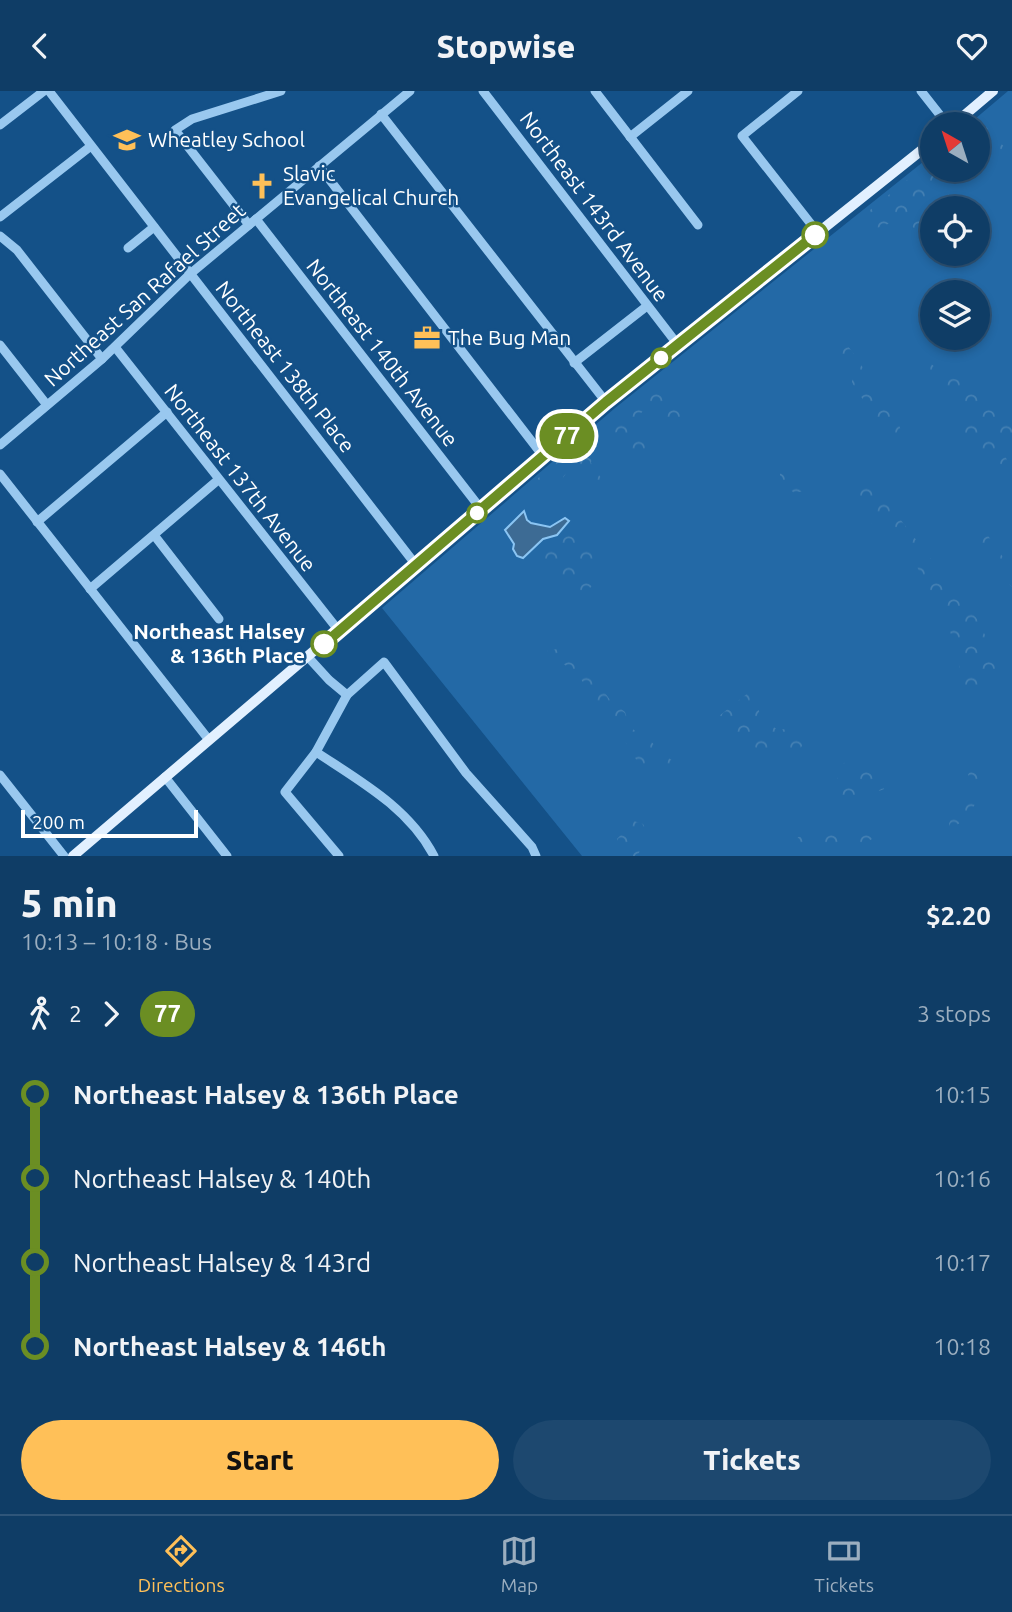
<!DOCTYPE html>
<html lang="en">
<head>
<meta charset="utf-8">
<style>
  body { margin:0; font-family:Ubuntu,sans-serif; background:#1d486f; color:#f1f3f6; height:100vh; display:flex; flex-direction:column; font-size:26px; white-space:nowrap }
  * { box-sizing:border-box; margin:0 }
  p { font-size:23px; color:#9baebf }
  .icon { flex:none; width:38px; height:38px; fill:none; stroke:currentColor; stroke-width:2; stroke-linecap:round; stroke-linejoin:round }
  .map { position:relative; height:765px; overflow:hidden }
  .sheet { display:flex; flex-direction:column; background:#0f3d66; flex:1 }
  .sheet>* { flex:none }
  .badge { padding:0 14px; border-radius:23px; font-size:24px; line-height:46px }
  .needle { width:46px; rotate:321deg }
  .controls { position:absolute; left:920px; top:21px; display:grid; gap:14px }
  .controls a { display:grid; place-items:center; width:70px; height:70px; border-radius:50%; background:#0f3d66; box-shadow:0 4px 10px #0003,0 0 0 2px #2f567a; font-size:35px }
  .scale { position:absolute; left:21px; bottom:18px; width:177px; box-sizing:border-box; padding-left:7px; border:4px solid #fff; border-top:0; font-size:19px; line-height:24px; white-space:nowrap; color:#fff; -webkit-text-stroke:5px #145188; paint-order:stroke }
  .map>.badge { position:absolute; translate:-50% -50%; box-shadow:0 0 0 4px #fff }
  .legs { display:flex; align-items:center; gap:10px; height:77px; padding:0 21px; font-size:23px }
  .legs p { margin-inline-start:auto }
  .head { display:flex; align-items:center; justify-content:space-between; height:119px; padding:0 21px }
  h1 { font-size:38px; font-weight:800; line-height:52px }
  .primary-button { display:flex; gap:14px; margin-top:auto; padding:14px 21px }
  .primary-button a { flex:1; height:80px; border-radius:42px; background:#ffc058; color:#111; font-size:28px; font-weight:800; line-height:80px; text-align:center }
  .primary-button a+a { background:#1d486f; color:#f1f3f6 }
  ul { padding:0 21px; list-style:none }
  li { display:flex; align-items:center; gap:24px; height:84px; font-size:26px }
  li i { display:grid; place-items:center; width:10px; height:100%; margin:0 9px; background:currentColor }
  li i::after { content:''; width:18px; height:18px; margin:-9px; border:5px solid; border-radius:50%; background:#0f3d66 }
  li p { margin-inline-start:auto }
  li:first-child i { background:linear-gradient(#0000 50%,currentColor 0) }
  li:last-child i { background:linear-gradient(currentColor 50%,#0000 0) }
  header { display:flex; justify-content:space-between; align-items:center; height:91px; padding:0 21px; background:#0f3d66; font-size:32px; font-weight:800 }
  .menu { display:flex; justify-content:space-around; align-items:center; height:98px; border-top:2px solid #2f567a; background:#0f3d66; font-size:19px; color:#9baebf }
  .menu a { display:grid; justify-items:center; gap:4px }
  .menu .active { color:#ffc058 }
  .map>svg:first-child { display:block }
  .grass { fill:#2369a6; fill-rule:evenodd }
  .forest { fill:url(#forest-crowns) }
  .water { fill:#3d6b94; stroke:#8bc5f3; stroke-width:2 }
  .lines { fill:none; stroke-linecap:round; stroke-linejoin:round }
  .minor { stroke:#99c8ef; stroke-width:9 }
  .major { stroke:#e2f0ff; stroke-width:10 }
  .line-1-casing { stroke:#fff; stroke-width:16 }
  .line-1 { stroke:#6b8e23; stroke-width:10 }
  .stop-1-dot { fill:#fff; stroke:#6b8e23; stroke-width:3.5 }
  .labels { text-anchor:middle; stroke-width:5; stroke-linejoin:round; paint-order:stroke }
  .poi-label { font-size:21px; fill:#fff; stroke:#145188; text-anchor:start }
  .street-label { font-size:21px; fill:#fff; stroke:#145188 }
  .stop-label { font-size:21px; font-weight:bold; fill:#fff; stroke:#145188; text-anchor:end }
</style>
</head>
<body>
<header><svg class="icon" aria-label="back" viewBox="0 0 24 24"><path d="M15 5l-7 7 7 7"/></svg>Stopwise<svg class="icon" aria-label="heart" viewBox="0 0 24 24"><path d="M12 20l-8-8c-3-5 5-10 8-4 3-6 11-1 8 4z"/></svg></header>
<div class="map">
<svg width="1012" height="765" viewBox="0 0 1012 765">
  <defs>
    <pattern id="forest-crowns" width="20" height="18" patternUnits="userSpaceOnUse" patternTransform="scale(1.75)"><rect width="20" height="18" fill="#2369a6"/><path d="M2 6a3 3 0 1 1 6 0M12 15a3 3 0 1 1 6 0" fill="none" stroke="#4480b3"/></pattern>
  </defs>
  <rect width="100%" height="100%" fill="#145188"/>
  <!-- grass -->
  <path class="grass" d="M1008 0H1012V765H582L382 517 615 317 933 63V79H978V33H969ZM933 117H978V163H933ZM933 201H978V247H933Z"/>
  <!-- forest -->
  <g class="forest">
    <path d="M980 29 1007 59 1010 67 1007 73 978 62V33H975Z"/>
    <path d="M933 68V79H955L944 91V99L947 103 977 117H933V151L920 143 903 127C889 128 877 148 859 128Z"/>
    <path d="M839 247 844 249 898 328 901 341 889 343 879 333 852 292V282L832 257V253Z"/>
    <path d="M920 266 928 270 946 286 959 289 974 301 1012 322V350L1004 357 1003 362 1012 377V393C993 389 991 379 985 365 974 362 963 352 963 339 963 333 966 328 965 322L953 313 942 300 925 290 913 274 914 269Z"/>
    <path d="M659 288 663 291C663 313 692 321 681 345L672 342 660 323 644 319C629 333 649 345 651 359 636 378 629 358 624 345L618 341 605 344 593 355 591 372 605 393 602 398C588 399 588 389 585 379L576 374 570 377 562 388 543 393 538 391 537 388Z"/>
    <path d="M786 375C796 376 806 386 807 396L804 400 794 402 780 388V378Z"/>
    <path d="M863 394 877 398 977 528 992 558 1004 568 1007 578 1002 583 985 589 973 603H968L966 600 950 540 936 516 911 463 894 447 881 444 870 430 857 402 858 398Z"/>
    <path d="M575 432 578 433C588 457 614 490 577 506L573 504 541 476 539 470 571 433Z"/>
    <path d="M976 439H984L1012 479V496L971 450 970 445Z"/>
    <path d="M562 557 569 565 581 570 589 579 610 609 625 621 630 637 647 645 659 660 673 670 674 677 668 681H653L640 675 622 645 598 615 579 585 547 560Z"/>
    <path d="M748 602 756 606 761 629 777 638 802 639C813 677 756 666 745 647L733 646 724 642 719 625Z"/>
    <path d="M846 671 880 687 885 693 884 698C881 701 828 709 822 708L821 704 837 689 838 676Z"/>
    <path d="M972 676C978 674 985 678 988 684 985 698 966 736 950 736L949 733 952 724 946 713 947 709 969 701 970 691 968 684Z"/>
    <path d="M634 730 643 733 649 745 637 765H626L619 758 617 748Z"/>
    <path d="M868 739 873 741 872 748 860 755C841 750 826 758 808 759L796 751 798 746Z"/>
  </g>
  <!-- water -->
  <path class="water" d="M524 420 527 429 531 432 550 436 565 427 569 430 557 444 543 448 523 467 517 465 513 458 514 453 505 439Z"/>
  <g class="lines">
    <!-- minor -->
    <g class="minor">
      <path d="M49 0 416 474"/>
      <path d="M483 0 678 254"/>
      <path d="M595 0 698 134"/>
      <path d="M798 0 742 45 818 142"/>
      <path d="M921 0 947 33"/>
      <path d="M381 23 606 311"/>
      <path d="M0 34 44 0"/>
      <path d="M630 46 688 0"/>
      <path d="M319 75 543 365"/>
      <path d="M0 126 91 55"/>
      <path d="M256 128 481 418"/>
      <path d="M249 134 175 39 192 28 281 0"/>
      <path d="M0 145 17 159 102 268"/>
      <path d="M128 157 154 136"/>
      <path d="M0 254 47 314"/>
      <path d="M115 256 339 540"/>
      <path d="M574 272 647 215"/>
      <path d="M0 354 102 268 190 183 410 0"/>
      <path d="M0 383 209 649"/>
      <path d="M37 431 167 321"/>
      <path d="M154 444 219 528"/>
      <path d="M90 498 218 389"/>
      <path d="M308 566 329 589 347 604"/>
      <path d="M316 661C360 690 409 717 434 765"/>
      <path d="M0 684 64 765"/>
      <path d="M165 686 227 765"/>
      <path d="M339 765 285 701 316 661 347 604 384 571 466 682 532 756 536 765"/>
    </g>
    <!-- major -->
    <g class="major">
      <path d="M954 33 993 0"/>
      <path d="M73 765 606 311 933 50"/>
    </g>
  </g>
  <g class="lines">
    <!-- line-1 casing -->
    <g class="line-1-casing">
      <path id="line-1" d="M324 553 606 311 815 144"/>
    </g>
    <!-- line-1 -->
    <use href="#line-1" class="line-1"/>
  </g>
  <!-- icons -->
  <defs>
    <g id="school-bare" transform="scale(2.1)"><path d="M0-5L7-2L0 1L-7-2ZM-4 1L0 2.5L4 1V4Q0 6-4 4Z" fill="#ffc058" stroke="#145188" stroke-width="2.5" paint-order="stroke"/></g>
    <g id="church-bare" transform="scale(2.1)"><path d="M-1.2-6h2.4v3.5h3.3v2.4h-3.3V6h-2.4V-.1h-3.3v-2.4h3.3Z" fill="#ffc058" stroke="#145188" stroke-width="2.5" paint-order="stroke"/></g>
    <g id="office-bare" transform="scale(2.1)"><path d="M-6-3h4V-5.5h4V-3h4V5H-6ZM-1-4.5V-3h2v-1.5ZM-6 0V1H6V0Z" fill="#ffc058" stroke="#145188" stroke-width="2.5" paint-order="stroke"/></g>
  </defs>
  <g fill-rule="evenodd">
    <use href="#school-bare" x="127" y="49"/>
    <use href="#church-bare" x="262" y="95"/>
    <use href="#office-bare" x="427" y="247"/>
  </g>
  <!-- markers -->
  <g class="stop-1-dot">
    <circle cx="815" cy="144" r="12"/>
    <circle cx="661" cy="267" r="9"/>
    <circle cx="477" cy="422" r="9"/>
    <circle cx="324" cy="553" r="12"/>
  </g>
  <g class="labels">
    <!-- poi labels -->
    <g class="poi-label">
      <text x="148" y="56">Wheatley School</text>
      <text x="283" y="90">Slavic<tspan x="283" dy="24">Evangelical Church</tspan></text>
      <text x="448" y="254">The Bug Man</text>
    </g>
    <!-- street labels -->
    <g class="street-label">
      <text transform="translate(594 116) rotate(53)" y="7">Northeast 143rd Avenue</text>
      <text transform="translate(145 204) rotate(-42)" y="7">Northeast San Rafael Street</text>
      <text transform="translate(382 262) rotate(52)" y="7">Northeast 140th Avenue</text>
      <text transform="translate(285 276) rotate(52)" y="7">Northeast 138th Place</text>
      <text transform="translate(240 387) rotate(52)" y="7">Northeast 137th Avenue</text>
    </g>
    <!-- stop labels -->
    <g class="stop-label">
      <text x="305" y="548">Northeast Halsey<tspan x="305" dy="24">&amp; 136th Place</tspan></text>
    </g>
  </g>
</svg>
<div class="controls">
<a><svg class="needle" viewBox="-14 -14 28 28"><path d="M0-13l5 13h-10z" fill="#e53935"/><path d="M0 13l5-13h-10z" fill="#9baebf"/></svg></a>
<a><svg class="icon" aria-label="locate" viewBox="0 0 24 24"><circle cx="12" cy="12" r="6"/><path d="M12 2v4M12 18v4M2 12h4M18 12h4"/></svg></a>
<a><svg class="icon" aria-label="layers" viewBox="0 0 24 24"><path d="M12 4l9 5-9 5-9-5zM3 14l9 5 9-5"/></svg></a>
</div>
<div class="scale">200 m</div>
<b class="badge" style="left:567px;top:345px;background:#6b8e23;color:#fff">77</b>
</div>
<section class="sheet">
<div class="head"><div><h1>5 min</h1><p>10:13 – 10:18 · Bus</p></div><b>$2.20</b></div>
<div class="legs"><svg class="icon" aria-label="walk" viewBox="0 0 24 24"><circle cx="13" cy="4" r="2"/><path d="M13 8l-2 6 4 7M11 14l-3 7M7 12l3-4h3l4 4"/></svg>2<svg class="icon" aria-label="forward" viewBox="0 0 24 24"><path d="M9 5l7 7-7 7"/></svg><b class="badge" style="background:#6b8e23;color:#fff">77</b><p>3 stops</p></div>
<ul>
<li><i style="color:#6b8e23"></i><b>Northeast Halsey &amp; 136th Place</b><p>10:15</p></li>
<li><i style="color:#6b8e23"></i><span>Northeast Halsey &amp; 140th</span><p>10:16</p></li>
<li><i style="color:#6b8e23"></i><span>Northeast Halsey &amp; 143rd</span><p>10:17</p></li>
<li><i style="color:#6b8e23"></i><b>Northeast Halsey &amp; 146th</b><p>10:18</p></li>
</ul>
<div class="primary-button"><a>Start</a><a>Tickets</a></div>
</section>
<nav class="menu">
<a class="active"><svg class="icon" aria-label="directions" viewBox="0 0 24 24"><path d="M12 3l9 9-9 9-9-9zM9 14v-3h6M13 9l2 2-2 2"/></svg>Directions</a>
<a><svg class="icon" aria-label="map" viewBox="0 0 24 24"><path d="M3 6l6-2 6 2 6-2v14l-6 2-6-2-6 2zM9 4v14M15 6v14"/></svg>Map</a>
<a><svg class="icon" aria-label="tickets" viewBox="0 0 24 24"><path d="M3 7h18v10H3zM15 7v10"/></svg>Tickets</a>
</nav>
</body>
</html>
